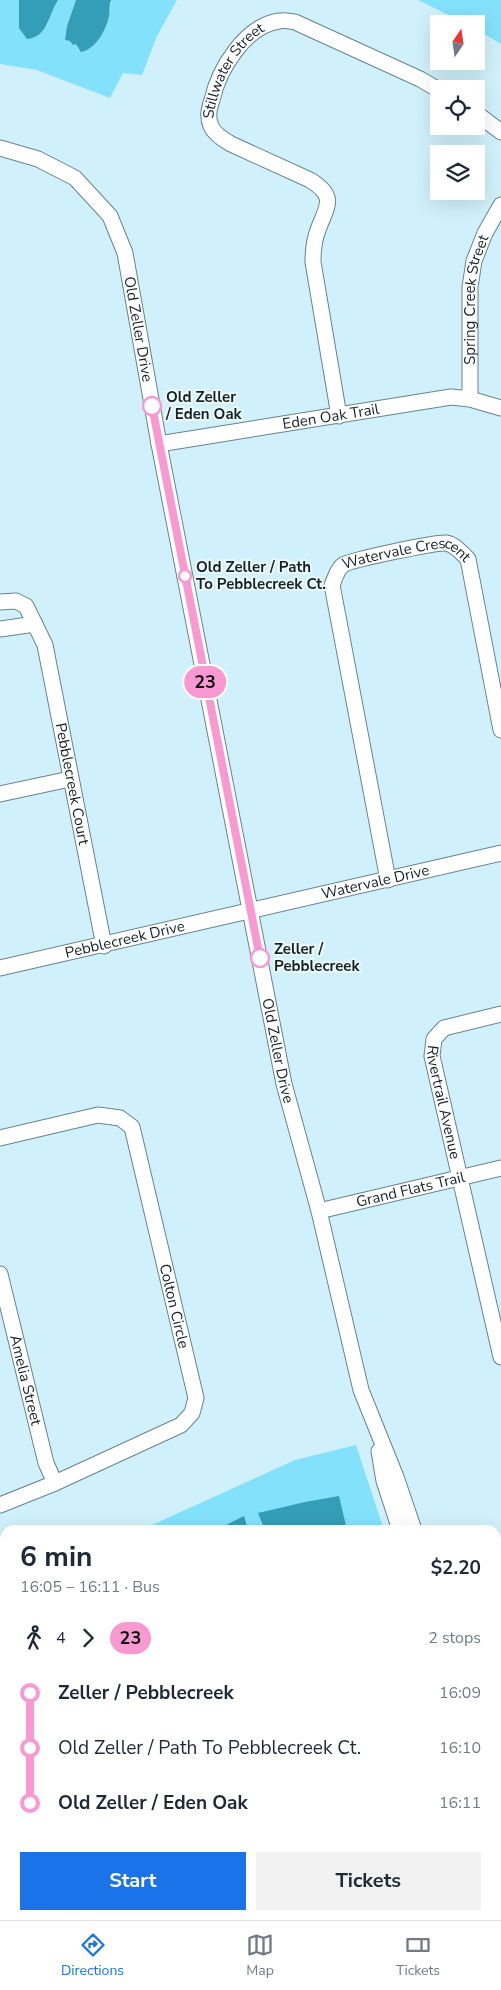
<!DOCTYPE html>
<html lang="en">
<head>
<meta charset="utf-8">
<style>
  body { margin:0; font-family:"Nunito Sans",sans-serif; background:#f2f2f3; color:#1f2937; height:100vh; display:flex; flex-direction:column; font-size:19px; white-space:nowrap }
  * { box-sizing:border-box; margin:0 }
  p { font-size:16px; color:#747a83 }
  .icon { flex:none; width:28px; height:28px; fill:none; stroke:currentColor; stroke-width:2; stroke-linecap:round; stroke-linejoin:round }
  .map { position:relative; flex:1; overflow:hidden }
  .panel { position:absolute; left:0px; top:1525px; width:501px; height:395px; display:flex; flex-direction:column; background:#fff; border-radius:15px 15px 0 0; box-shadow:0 5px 20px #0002 }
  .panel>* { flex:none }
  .badge { padding:0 10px; border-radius:16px; font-size:18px; line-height:32px }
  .needle { width:32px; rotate:13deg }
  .buttons { position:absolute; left:430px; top:15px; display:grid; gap:10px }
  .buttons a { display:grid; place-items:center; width:55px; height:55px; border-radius:0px; background:#fff; box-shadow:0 5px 20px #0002; font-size:25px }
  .map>.badge { position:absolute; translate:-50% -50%; box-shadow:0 0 0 2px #fff }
  .legs { display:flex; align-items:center; gap:8px; height:55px; padding:0 20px; font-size:16px }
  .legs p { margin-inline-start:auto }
  .head { display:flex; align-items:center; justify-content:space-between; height:85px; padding:0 20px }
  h1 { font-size:28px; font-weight:700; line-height:38px }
  .cta { display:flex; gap:10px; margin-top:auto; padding:10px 20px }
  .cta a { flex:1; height:58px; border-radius:0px; background:#1a73e8; color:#fff; font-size:20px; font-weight:700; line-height:58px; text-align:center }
  .cta a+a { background:#f2f2f3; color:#1f2937 }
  ul { padding:0 20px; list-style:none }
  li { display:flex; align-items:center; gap:18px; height:55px; font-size:19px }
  li i { display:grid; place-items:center; width:8px; height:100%; margin:0 6px; background:currentColor }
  li i::after { content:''; width:12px; height:12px; margin:-6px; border:4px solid; border-radius:50%; background:#fff }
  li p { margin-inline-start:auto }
  li:first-child i { background:linear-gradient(#0000 50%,currentColor 0) }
  li:last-child i { background:linear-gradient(currentColor 50%,#0000 0) }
  .tab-bar { display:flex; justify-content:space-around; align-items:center; height:70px; border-top:1px solid #e0e1e3; background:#fff; font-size:14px; color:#747a83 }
  .tab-bar a { display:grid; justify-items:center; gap:2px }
  .tab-bar .current { color:#1a73e8 }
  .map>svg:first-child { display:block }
  .green { fill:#84e1fc }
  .forest { fill:#38c7e9 }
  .water { fill:#349db7 }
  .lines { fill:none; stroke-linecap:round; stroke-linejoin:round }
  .minor-casing { stroke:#66848d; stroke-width:17 }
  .major-casing { stroke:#127b92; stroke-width:21 }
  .minor { stroke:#fff; stroke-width:15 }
  .major { stroke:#70cde0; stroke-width:19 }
  .line-1-casing { stroke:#fff; stroke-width:11 }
  .line-1 { stroke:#f899d1; stroke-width:8 }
  .stop-1-dot { fill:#fff; stroke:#f899d1; stroke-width:2.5 }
  .labels { text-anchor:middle; stroke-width:4; stroke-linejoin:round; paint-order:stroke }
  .street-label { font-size:15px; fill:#152225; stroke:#edfafe }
  .stop-label { font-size:15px; font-weight:bold; fill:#152225; stroke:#edfafe; text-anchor:start }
</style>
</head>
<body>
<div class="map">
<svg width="501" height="1920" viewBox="0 0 501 1920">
  <rect width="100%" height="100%" fill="#d0f1fb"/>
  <!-- green -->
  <g class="green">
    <path d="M0 0H19V28L47 25 53 7 58 0H76L67 26 66 40 70 41 109 14 111 0H177L157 36 142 75 123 73 110 98 37 70 0 64Z"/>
    <path d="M418 0H501V44L476 29V24H467Z"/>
    <path d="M356 1445 384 1530H141L295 1460Z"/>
    <path d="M5 1592V1636H0V1594Z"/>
    <path d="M501 1691V1874L496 1852V1695Z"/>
  </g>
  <!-- forest -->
  <path class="forest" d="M63 1915H474L475 1920H63Z"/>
  <!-- water -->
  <g class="water">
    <path d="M19 0H58C48 15 48 37 27 39L19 28Z"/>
    <path d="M76 0H111C109 5 110 10 109 16 106 30 96 49 81 52L76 44 73 45 70 41 65 40 67 26Z"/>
    <path d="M339 1496 347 1530H265L258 1513 305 1502Z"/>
    <path d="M244 1516 248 1530H216Z"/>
  </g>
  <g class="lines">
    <!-- minor casing -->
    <g class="minor-casing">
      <g id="minor">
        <path d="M476 113 501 132"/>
        <path id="s1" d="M0 148 38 159 75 178 110 216 125 253 159 444 284 1084 319 1211 361 1390 396 1477 414 1530"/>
        <path id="s2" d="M470 399V287L474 261 485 233 501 205"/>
        <path id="s3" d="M339 416 313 262C313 251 314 240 318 230 326 207 338 197 310 180L231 144C224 140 214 134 211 126 207 117 209 109 212 100 219 69 245 26 279 21 284 20 290 21 295 22L420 79 439 90"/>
        <path id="s4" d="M159 444 451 397 470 399 501 408"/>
        <path id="s5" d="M0 602 16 601 26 606 45 645 104 946"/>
        <path d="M0 629 35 624"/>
        <path d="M0 794 70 779"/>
        <path id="s6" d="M388 880 332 585C335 579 337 569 343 565 350 560 436 542 446 543 454 544 462 553 468 559L501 730"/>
        <path id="s7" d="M0 968 501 853"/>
        <path id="s8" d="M501 1014 444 1028 434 1039 432 1056 501 1357"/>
        <path id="s9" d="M0 1138 98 1115 120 1118 132 1127 196 1398 192 1413 181 1425 55 1483 0 1505"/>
        <path id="s10" d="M319 1211 501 1168"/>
        <path id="s11" d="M0 1274 46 1463 55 1483"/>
        <path d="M379 1451 384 1481 400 1530"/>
        <path d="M489 1915 490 1920"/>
      </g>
    </g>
    <!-- major casing -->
    <g class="major-casing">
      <g id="major">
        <path d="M496 1636 501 1637"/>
        <path d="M0 1657H5"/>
        <path d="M496 1665 501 1663"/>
      </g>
    </g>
    <!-- minor -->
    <use href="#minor" class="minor"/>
    <!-- major -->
    <use href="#major" class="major"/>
  </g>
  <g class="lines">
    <!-- line-1 casing -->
    <g class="line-1-casing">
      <path id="line-1" d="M152 406 260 958"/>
    </g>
    <!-- line-1 -->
    <use href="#line-1" class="line-1"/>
  </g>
  <!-- markers -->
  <g class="stop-1-dot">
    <circle cx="152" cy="406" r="9"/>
    <circle cx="185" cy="576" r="6"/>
    <circle cx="260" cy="958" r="9"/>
  </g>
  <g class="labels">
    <!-- street labels -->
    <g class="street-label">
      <text dy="5" stroke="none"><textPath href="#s3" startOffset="425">Stillwater Street</textPath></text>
      <text dy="5" stroke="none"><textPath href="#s2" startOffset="100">Spring Creek Street</textPath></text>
      <text dy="5" stroke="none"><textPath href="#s1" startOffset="250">Old Zeller Drive</textPath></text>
      <text dy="5" stroke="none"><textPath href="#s4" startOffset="174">Eden Oak Trail</textPath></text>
      <text dy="5" stroke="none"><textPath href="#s6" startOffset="390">Watervale Crescent</textPath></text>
      <text dy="5" stroke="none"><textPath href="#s5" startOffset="212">Pebblecreek Court</textPath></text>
      <text dy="5" stroke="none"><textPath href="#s7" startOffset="385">Watervale Drive</textPath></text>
      <text dy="5" stroke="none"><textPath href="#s7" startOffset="128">Pebblecreek Drive</textPath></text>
      <text dy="5" stroke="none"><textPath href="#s1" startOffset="985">Old Zeller Drive</textPath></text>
      <text dy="5" stroke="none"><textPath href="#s8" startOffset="138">Rivertrail Avenue</textPath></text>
      <text dy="5" stroke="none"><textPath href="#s10" startOffset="94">Grand Flats Trail</textPath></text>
      <text dy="5" stroke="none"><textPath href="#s9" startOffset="322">Colton Circle</textPath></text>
      <text dy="5" stroke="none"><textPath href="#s11" startOffset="109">Amelia Street</textPath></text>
    </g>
    <!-- stop labels -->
    <g class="stop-label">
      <text x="166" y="402">Old Zeller<tspan x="166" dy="17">/ Eden Oak</tspan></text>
      <text x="196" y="572">Old Zeller / Path<tspan x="196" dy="17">To Pebblecreek Ct.</tspan></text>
      <text x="274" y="954">Zeller /<tspan x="274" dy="17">Pebblecreek</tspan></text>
    </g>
  </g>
</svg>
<div class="buttons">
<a><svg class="needle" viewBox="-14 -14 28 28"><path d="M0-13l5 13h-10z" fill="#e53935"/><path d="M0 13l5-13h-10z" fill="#747a83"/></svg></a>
<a><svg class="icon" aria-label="locate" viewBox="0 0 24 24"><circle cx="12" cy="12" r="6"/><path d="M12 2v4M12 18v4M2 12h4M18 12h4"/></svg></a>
<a><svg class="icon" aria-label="layers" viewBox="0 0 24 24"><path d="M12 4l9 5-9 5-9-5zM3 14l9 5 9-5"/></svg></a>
</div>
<b class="badge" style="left:205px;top:682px;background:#f899d1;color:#111">23</b>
<section class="panel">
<div class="head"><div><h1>6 min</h1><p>16:05 – 16:11 · Bus</p></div><b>$2.20</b></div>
<div class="legs"><svg class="icon" aria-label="walk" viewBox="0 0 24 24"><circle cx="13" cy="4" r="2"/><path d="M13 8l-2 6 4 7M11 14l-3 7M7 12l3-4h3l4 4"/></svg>4<svg class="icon" aria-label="forward" viewBox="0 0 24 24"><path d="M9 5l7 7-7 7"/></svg><b class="badge" style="background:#f899d1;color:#111">23</b><p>2 stops</p></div>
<ul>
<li><i style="color:#f899d1"></i><b>Zeller / Pebblecreek</b><p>16:09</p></li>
<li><i style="color:#f899d1"></i><span>Old Zeller / Path To Pebblecreek Ct.</span><p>16:10</p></li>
<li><i style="color:#f899d1"></i><b>Old Zeller / Eden Oak</b><p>16:11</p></li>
</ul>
<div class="cta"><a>Start</a><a>Tickets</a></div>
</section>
</div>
<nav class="tab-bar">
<a class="current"><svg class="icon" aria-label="directions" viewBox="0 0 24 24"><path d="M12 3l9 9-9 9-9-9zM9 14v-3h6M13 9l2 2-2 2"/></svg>Directions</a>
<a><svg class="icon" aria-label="map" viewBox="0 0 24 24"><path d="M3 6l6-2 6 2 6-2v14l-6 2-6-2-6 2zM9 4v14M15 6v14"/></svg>Map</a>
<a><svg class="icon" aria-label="tickets" viewBox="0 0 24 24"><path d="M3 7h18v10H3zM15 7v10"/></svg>Tickets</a>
</nav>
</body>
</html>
